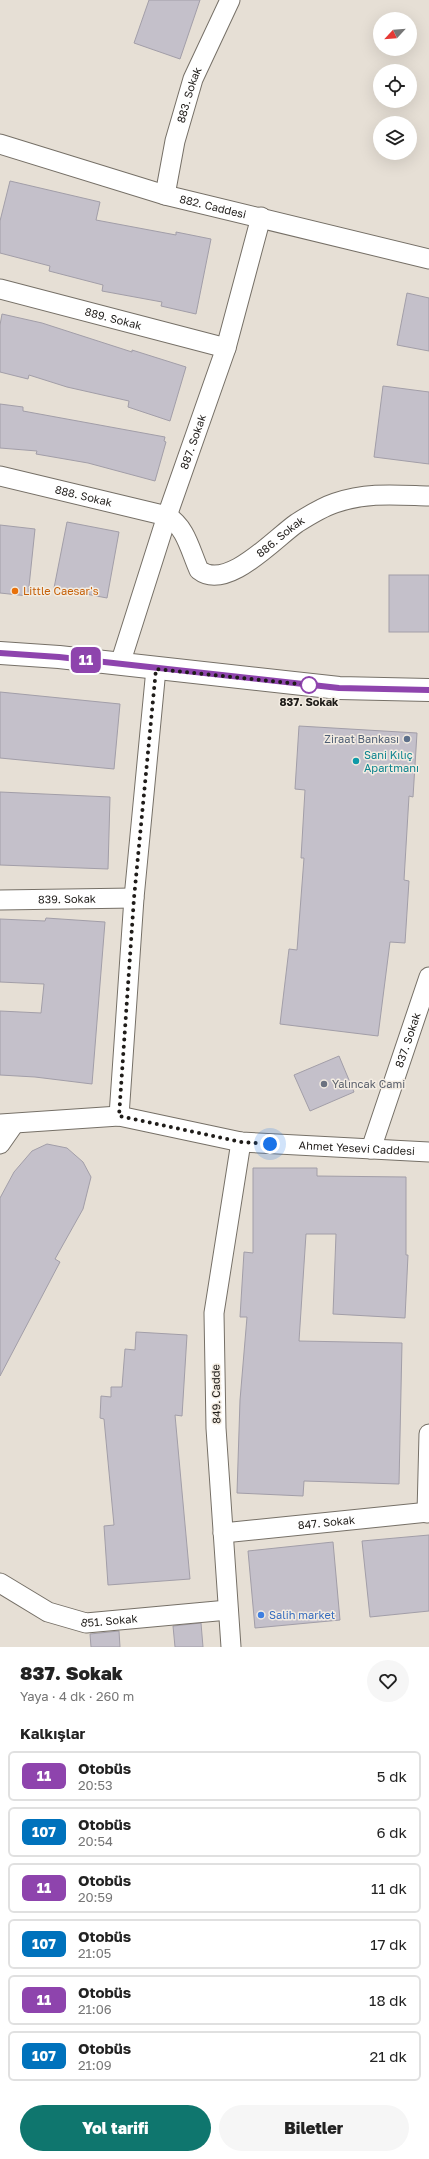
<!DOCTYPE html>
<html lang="tr">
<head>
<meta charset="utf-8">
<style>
  body { margin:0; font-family:"Golos Text",sans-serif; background:#f6f6f6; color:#222; height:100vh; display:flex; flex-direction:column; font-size:15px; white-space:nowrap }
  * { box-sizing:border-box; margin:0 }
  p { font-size:13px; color:#767676 }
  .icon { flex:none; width:22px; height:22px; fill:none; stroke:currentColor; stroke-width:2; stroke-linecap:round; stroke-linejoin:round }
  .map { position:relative; height:1647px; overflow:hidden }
  .details { display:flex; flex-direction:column; background:#fff; flex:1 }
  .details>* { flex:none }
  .badge { padding:0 8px; border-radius:6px; font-size:14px; line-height:26px }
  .needle { width:26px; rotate:244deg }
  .buttons { position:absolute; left:373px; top:12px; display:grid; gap:8px }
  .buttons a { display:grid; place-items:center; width:44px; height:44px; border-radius:50%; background:#fff; box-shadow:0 4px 16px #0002; font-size:20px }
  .you { position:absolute; width:20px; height:20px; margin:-10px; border:3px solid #fff; border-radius:50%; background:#1a73e8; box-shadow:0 0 0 6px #1a73e833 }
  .map>.badge { position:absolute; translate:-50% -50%; box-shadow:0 0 0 2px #fff }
  h2 { padding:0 20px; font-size:15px; line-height:36px }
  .round { display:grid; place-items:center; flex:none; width:42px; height:42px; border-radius:21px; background:#f6f6f6 }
  .headline { display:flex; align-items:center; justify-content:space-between; height:68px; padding:0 20px }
  h1 { font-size:19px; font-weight:800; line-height:30px }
  .action { display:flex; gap:8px; margin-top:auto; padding:8px 20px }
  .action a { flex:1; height:46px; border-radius:24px; background:#0f766e; color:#fff; font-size:16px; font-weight:800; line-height:46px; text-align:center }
  .action a+a { background:#f6f6f6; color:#222 }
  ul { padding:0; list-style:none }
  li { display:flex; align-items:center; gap:12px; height:50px; margin:0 8px 6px; padding:0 12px; border:2px solid #e0e0e0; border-radius:6px }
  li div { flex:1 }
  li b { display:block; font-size:15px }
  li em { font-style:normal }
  li .badge { min-width:44px; font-weight:700; text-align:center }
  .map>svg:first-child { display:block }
  .building { fill:#c4c0ca; stroke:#a29ea8 }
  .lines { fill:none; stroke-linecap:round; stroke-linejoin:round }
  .minor-casing { stroke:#767067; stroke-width:21 }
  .major-casing { stroke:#767067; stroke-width:24 }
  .minor { stroke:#fff; stroke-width:19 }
  .major { stroke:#fff; stroke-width:22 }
  .line-casing { stroke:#fff; stroke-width:9 }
  .line { stroke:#8e44ad; stroke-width:6 }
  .walk { stroke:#1f1c19; stroke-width:4; stroke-dasharray:0 7.2 }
  .food-dot { fill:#e8710a; stroke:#f3ece2; stroke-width:1.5 }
  .stop-dot { fill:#fff; stroke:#8e44ad; stroke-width:2 }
  .service-dot { fill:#5c6f8a; stroke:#f3ece2; stroke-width:1.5 }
  .culture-dot { fill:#0f9aa8; stroke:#f3ece2; stroke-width:1.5 }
  .worship-dot { fill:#6b7280; stroke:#f3ece2; stroke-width:1.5 }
  .shop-dot { fill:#3f7fe0; stroke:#f3ece2; stroke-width:1.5 }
  .labels { text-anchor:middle; stroke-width:3; stroke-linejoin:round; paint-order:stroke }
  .street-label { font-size:11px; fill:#1f1c19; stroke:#f3ece2 }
  .food-label { font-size:11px; fill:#c56008; stroke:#f3ece2; text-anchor:start }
  .stop-label { font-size:11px; font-weight:bold; fill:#1f1c19; stroke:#f3ece2 }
  .service-label { font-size:11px; fill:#4e5e75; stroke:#f3ece2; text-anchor:end }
  .culture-label { font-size:11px; fill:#0d838f; stroke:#f3ece2; text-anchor:start }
  .worship-label { font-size:11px; fill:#5b616d; stroke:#f3ece2; text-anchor:start }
  .shop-label { font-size:11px; fill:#366cbe; stroke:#f3ece2; text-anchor:start }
</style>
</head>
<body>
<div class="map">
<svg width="429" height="1647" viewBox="0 0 429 1647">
  <rect width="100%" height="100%" fill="#e6dfd5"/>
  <!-- building -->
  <g class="building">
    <path d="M149 0H200L180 59 134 43Z"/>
    <path d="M10 181 100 202 96 220 176 235V232L211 239 196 314 161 306 162 302 102 291 103 285 49 271 50 266 0 253V221Z"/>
    <path d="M407 293 429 298V351L397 345Z"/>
    <path d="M2 314 42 323 132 352V350L186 367 170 421 128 407 129 401 67 387 29 375 28 379 0 372V325Z"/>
    <path d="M383 386 429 392V464L374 457Z"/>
    <path d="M0 404 23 407V411L165 437 164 441 166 442 155 481 88 463 36 454 37 451 0 448Z"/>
    <path d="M67 522 119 532 107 598 54 588Z"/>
    <path d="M0 525 35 529 28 596 0 593Z"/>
    <rect x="389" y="575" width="40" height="57"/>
    <path d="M0 692 120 704 114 769 0 758Z"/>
    <path d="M299 726 417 733 413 797 409 796 404 880 409 881 405 943 390 942 378 1036 280 1024 289 949 297 950 304 858H301L305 790 295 789Z"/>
    <path d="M0 792 110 797 108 869 0 865Z"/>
    <path d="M46 918 105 922 92 1084 35 1077 0 1075V1011L41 1013 44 984 0 982V919L45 921Z"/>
    <path d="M339 1056 354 1092 310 1111 294 1075Z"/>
    <path d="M47 1144 67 1148 83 1162 91 1177 83 1209 55 1259 60 1262 0 1376V1198L14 1172 32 1151Z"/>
    <path d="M253 1168H317V1176L406 1177V1255H408L405 1318 333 1314 336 1234H306L299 1341 402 1343 399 1484 304 1481 303 1496 237 1493 240 1400 247 1317H240L244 1252 253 1253Z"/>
    <path d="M136 1332 187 1335 182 1416 175 1415 190 1579 108 1585 104 1526 114 1525 104 1419 100 1418 101 1396 111 1397V1387H122L125 1349 135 1350Z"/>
    <path d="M429 1535V1611L370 1617 362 1541Z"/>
    <path d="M333 1542 340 1620 255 1628 248 1551Z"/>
    <path d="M201 1623 203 1647H175L173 1626Z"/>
    <path d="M119 1631 120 1647H91L90 1634Z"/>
  </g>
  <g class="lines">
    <!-- minor casing -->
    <g class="minor-casing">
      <g id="minor">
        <path id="s1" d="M0 144 165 195 429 259"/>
        <path id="s2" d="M165 195 175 141 193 79 230 0"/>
        <path id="s3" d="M0 289 226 348"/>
        <path id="s4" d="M0 476 167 516C186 527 190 550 199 570 227 592 275 538 297 523 308 516 323 507 335 503 368 492 395 495 429 496"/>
        <path id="s5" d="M120 664 167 516 226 348 261 217"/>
        <path id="s6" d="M0 900 134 898"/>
        <path d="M119 1116 134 898 156 669"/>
        <path id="s7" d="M0 1124 119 1116 241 1142 429 1152"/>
        <path d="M0 1144 14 1124"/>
        <path id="s8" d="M371 1149 429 977"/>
        <path d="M427 1513 429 1434"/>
        <path id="s9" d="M223 1533 429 1512"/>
        <path id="s10" d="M0 1583 48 1612 86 1623 228 1610"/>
        <path d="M231 1647 216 1428 214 1313 241 1142"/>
      </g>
    </g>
    <!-- major casing -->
    <g class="major-casing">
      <path id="major" d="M0 653 59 657 339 688 429 690"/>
    </g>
    <!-- minor -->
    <use href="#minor" class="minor"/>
    <!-- major -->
    <use href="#major" class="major"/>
  </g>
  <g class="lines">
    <!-- line casing -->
    <g class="line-casing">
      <path id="line" d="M0 653 59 657 339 688 429 690"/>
    </g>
    <!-- line -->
    <use href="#line" class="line"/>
    <!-- walk -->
    <path class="walk" d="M270 1144 241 1142 119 1116 134 898 156 669 309 685"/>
  </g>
  <!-- markers -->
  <circle class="food-dot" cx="15" cy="591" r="4"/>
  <circle class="stop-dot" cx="309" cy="685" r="8"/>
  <circle class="service-dot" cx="407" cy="739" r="4"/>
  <circle class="culture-dot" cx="356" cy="761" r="4"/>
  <circle class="worship-dot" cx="324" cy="1084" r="4"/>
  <circle class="shop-dot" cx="261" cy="1615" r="4"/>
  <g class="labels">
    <!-- street labels -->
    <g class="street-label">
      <text dy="4" stroke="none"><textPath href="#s2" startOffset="103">883. Sokak</textPath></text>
      <text dy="4" stroke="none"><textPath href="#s1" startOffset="222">882. Caddesi</textPath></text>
      <text dy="4" stroke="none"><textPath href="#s3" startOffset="117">889. Sokak</textPath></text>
      <text dy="4" stroke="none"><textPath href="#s5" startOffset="234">887. Sokak</textPath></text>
      <text dy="4" stroke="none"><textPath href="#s4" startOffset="86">888. Sokak</textPath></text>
      <text dy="4" stroke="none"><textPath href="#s4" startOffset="330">886. Sokak</textPath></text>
      <text dy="4" stroke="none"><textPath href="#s6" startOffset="67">839. Sokak</textPath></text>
      <text dy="4" stroke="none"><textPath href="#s8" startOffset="115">837. Sokak</textPath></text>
      <text dy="4" stroke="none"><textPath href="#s7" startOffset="360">Ahmet Yesevi Caddesi</textPath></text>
      <text transform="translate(216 1394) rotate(-91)" y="4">849. Cadde</text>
      <text dy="4" stroke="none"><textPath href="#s9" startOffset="104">847. Sokak</textPath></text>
      <text dy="4" stroke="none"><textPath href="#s10" startOffset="119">851. Sokak</textPath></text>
    </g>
    <!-- food labels -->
    <g class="food-label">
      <text x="23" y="595">Little Caesar's</text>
    </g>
    <!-- stop labels -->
    <g class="stop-label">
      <text x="309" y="706">837. Sokak</text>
    </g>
    <!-- service labels -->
    <g class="service-label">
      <text x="399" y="743">Ziraat Bankası</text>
    </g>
    <!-- culture labels -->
    <g class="culture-label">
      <text x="364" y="759">Sani Kılıç<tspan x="364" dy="13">Apartmanı</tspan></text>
    </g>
    <!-- worship labels -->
    <g class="worship-label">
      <text x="332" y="1088">Yalıncak Cami</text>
    </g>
    <!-- shop labels -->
    <g class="shop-label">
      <text x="269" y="1619">Salih market</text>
    </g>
  </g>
</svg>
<div class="buttons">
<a><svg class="needle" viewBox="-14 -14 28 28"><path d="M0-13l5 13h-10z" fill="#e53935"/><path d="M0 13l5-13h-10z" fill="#767676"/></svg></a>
<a><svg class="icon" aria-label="locate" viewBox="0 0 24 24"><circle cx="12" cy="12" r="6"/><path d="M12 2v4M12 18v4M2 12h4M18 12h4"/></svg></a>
<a><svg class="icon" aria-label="layers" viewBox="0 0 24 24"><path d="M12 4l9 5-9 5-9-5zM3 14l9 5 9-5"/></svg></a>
</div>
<div class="you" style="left:270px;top:1144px"></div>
<b class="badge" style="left:86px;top:660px;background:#8e44ad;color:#fff">11</b>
</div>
<section class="details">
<div class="headline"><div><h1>837. Sokak</h1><p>Yaya · 4 dk · 260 m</p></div><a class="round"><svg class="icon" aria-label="heart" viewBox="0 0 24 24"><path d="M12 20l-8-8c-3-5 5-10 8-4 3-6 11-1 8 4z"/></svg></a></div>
<h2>Kalkışlar</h2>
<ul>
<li><span class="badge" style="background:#8e44ad;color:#fff">11</span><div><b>Otobüs</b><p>20:53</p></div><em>5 dk</em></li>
<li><span class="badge" style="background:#0072bc;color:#fff">107</span><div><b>Otobüs</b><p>20:54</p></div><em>6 dk</em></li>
<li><span class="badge" style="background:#8e44ad;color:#fff">11</span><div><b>Otobüs</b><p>20:59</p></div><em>11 dk</em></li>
<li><span class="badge" style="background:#0072bc;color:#fff">107</span><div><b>Otobüs</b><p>21:05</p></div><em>17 dk</em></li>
<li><span class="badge" style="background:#8e44ad;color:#fff">11</span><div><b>Otobüs</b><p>21:06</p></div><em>18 dk</em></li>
<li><span class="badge" style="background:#0072bc;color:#fff">107</span><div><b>Otobüs</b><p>21:09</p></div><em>21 dk</em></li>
</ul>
<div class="action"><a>Yol tarifi</a><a>Biletler</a></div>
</section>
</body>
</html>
